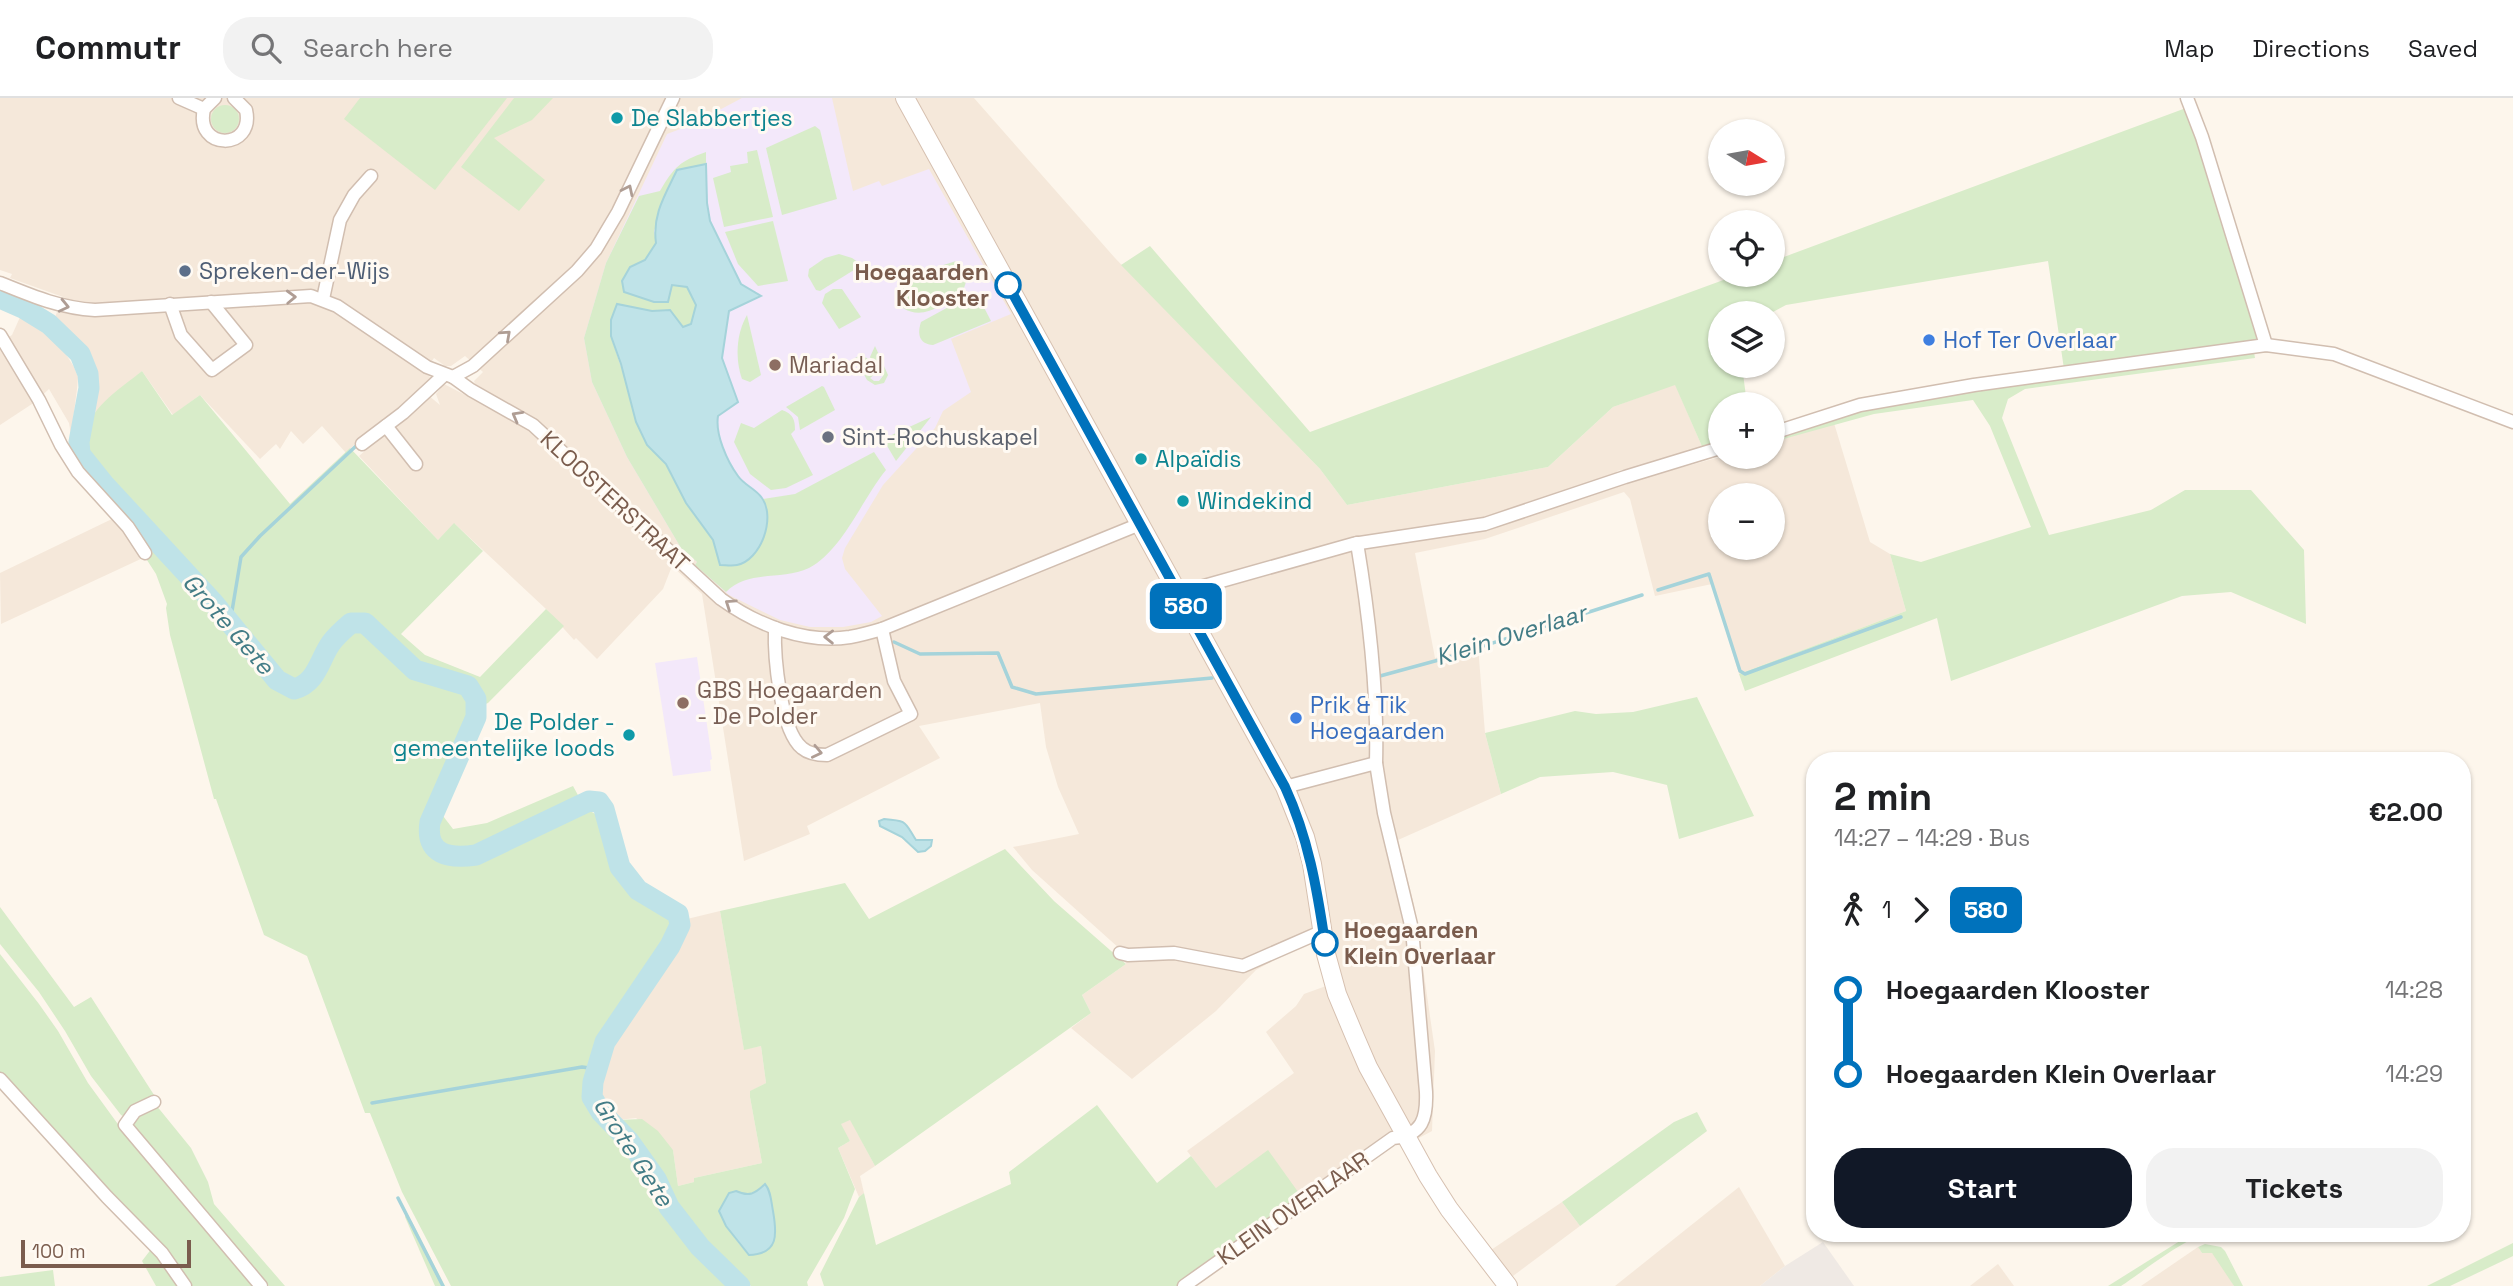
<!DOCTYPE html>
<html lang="en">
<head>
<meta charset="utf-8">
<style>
  body { margin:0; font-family:"Space Grotesk",sans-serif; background:#f2f2f2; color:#202124; height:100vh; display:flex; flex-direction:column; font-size:26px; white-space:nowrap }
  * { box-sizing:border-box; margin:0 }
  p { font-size:23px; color:#757577 }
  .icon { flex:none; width:38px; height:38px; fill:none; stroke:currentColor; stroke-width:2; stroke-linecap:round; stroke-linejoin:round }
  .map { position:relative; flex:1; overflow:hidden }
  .panel { position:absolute; left:1806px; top:654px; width:665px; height:490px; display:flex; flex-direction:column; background:#fff; border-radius:28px; box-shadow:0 2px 5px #0004 }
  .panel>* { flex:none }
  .badge { padding:0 14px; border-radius:10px; font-size:24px; line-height:46px }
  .needle { width:46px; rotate:101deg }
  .controls { position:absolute; left:1708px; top:21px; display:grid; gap:14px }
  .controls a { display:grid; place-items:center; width:77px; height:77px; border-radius:50%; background:#fff; box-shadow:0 2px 5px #0004; font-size:35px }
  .scale { position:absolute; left:21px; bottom:18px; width:170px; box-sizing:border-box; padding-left:7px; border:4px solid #7a5c4d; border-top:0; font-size:19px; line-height:24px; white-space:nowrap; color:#7a5c4d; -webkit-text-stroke:5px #fffaf3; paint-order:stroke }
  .map>.badge { position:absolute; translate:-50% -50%; box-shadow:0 0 0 4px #fff }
  .legs { display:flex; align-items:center; gap:10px; height:77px; padding:0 28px; font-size:23px }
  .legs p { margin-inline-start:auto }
  .head { display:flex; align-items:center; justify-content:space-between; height:119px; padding:0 28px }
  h1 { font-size:38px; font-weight:700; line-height:52px }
  .button { display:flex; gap:14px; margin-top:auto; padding:14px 28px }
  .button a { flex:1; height:80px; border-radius:28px; background:#111827; color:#fff; font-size:28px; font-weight:700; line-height:80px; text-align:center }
  .button a+a { background:#f2f2f2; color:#202124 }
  ul { padding:0 28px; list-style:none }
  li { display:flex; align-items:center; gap:24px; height:84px; font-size:26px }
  li i { display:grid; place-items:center; width:10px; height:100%; margin:0 9px; background:currentColor }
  li i::after { content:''; width:18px; height:18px; margin:-9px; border:5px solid; border-radius:50%; background:#fff }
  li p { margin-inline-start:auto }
  li:first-child i { background:linear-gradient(#0000 50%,currentColor 0) }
  li:last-child i { background:linear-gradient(currentColor 50%,#0000 0) }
  header { display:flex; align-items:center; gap:42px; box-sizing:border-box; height:98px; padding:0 35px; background:#fff; border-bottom:2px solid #e0e0e0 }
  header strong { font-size:33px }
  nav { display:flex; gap:38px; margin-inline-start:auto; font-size:24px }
  .search { width:490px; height:63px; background:#f2f2f2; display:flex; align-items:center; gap:18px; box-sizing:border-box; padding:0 24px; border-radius:28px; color:#757577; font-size:26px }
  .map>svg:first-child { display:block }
  .residential { fill:#f5e8da; fill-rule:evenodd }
  .industrial { fill:#efe9e4 }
  .education { fill:#f3e8fa }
  .green { fill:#d8ecc9; fill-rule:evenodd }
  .water { fill:#bfe3e8; stroke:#a5d3da; stroke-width:2 }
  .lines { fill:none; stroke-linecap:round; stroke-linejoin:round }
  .stream { stroke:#a5d3da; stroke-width:3.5 }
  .river { stroke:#bfe3e8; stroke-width:21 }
  .street-casing { stroke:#d1beb0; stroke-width:15 }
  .secondary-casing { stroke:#d6c0b0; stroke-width:20 }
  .street { stroke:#fff; stroke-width:12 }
  .secondary { stroke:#fff; stroke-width:18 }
  .oneway { stroke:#af9d94 }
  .line-1-casing { stroke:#fff; stroke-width:16 }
  .line-1 { stroke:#0072bc; stroke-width:10 }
  .culture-dot { fill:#0f9aa8; stroke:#fffaf3; stroke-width:2.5 }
  .service-dot { fill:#5c6f8a; stroke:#fffaf3; stroke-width:2.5 }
  .stop-1-dot { fill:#fff; stroke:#0072bc; stroke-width:3.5 }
  .shop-dot { fill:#3f7fe0; stroke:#fffaf3; stroke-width:2.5 }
  .education-dot { fill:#8d6e63; stroke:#fffaf3; stroke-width:2.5 }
  .worship-dot { fill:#6b7280; stroke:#fffaf3; stroke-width:2.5 }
  .labels { text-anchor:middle; stroke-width:6; stroke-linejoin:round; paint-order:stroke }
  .culture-label { font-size:23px; fill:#0d838f; stroke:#fffaf3; text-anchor:start }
  .service-label { font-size:23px; fill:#4e5e75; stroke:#fffaf3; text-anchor:start }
  .stop-label { font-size:23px; font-weight:bold; fill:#7a5c4d; stroke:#fffaf3; text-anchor:end }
  .shop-label { font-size:23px; fill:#366cbe; stroke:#fffaf3; text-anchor:start }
  .education-label { font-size:23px; fill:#785e54; stroke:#fffaf3; text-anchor:start }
  .worship-label { font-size:23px; fill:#5b616d; stroke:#fffaf3; text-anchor:start }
  .street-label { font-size:23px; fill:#7a5c4d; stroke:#fffaf3 }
  .water-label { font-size:24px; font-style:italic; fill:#437c86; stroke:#fffaf3 }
</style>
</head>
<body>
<header>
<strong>Commutr</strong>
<div class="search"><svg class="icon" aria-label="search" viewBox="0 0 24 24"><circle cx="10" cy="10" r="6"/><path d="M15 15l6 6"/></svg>Search here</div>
<nav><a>Map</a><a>Directions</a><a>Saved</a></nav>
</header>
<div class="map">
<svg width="2513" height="1188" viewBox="0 0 2513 1188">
  <rect width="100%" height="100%" fill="#fdf6ec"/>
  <!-- residential -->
  <g class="residential">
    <path d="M0 0H974L1115 160 1320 371 1347 407 1548 369 1613 309 1675 286 1704 353 1617 373 1621 386 1720 359H1773V344L1834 325 1870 444 1890 456 1906 513 1739 576 1712 486 1655 498 1630 401 1624 394 1485 441 1415 455 1435 560 1478 548 1485 635 1501 696 1398 742 1414 807 1435 953 1432 1033 1417 1041 1401 1046 1387 1042 1301 1098 1216 1090 1187 1053 1294 975 1266 934 1296 908 1304 896 1326 888 1315 844 1304 846 1256 872 1216 913 1132 981 1071 930 1091 915 1082 897 1126 866 1120 851 1032 772 1013 749 1079 736 1058 689 1046 649 1040 605 919 628 940 660 807 728 810 736 744 763 702 496 672 468 663 491 597 561 576 540 574 542 546 511 455 426 438 442 359 358 383 337 406 321 428 297 440 307 436 296 444 286 473 301 480 289 475 286 474 283 483 274 465 258 451 268H445L434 260 424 275 432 280 399 314 356 345 346 355 322 328 303 346 291 333 280 351 276 346 260 361 200 297 173 317 142 273 92 317 95 274 90 261 76 241 67 230 54 222 57 214 82 218 77 204 10 180 12 176 0 172ZM1720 397H1773V450H1720Z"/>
    <path d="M21 217 47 234 62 250 74 269 78 279 77 291 71 337 69 325 49 291 35 304 0 327V245L12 237Z"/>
    <path d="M114 420 145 459 1 526 0 475Z"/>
    <path d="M720 813 744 951 761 948 766 985 751 993 750 999 762 1065 694 1080V1084L678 1088 673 1052 636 1020 617 1022 609 1015 598 997 602 974 607 957 629 919 684 830 687 821Z"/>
    <path d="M850 1021 875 1068 860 1078 864 1095 859 1099 838 1050 850 1043 840 1026Z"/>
    <path d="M1739 1089 1785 1168 1760 1188H1615Z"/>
    <path d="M1562 1104 1580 1128 1513 1178 1491 1152Z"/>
    <path d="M2198 1149 2202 1155H2212L2217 1159 2234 1188H2141Z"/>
    <path d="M1998 1166 2014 1188H1970Z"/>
  </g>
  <!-- industrial -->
  <path class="industrial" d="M1823 1144 1854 1188H1760L1785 1168Z"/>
  <!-- education -->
  <g class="education">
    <path d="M742 0H832L853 93 879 83 882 88 929 71 1011 216 951 241 971 294 943 313 935 330 883 387 845 450 842 460 845 471 882 518 871 524 843 529H810L780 522 729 497 695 467 697 464 681 450 627 359 592 284 584 240 606 165 667 36 691 27Z"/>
    <path d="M697 559 712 661 710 662 711 673 673 678 655 565Z"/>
  </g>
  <!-- green -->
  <g class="green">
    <path d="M360 0H507L435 92 344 21Z"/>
    <path d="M514 0H553L532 22 494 40 545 82 519 113 461 69Z"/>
    <circle cx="225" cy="21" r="14"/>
    <path d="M2186 10 2200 44 2259 238 2256 243 2064 271 2048 163 1786 207 1771 215H1720V268H1742L1747 306H1720V348L1704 353 1675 287 1613 309 1548 369 1347 407 1320 371 1121 167 1150 148 1310 334 1737 177H1773V163Z"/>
    <path d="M815 28 820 32 837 101 782 117 766 50Z"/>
    <path d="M757 52 773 119 724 129 713 80 731 74 730 68 748 65 747 54Z"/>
    <path d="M706 54V66L677 72 654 133 656 145 645 162 630 169 624 194 654 204 672 187 687 189 696 207 691 226 683 230 670 212 652 213 617 206 611 222V239L647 347 666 366 686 405 713 442 716 454 766 412 763 401 795 396 874 354 886 372C862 401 843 452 809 470 782 483 748 471 726 494L695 467 697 464 681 450 627 359 592 284 584 240 606 165 639 98 660 93C674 69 680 63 706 54Z"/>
    <path d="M773 123 788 183 758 188 738 166 725 134Z"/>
    <path d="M839 156 852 160 862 167 820 193 816 192 808 178 809 171 825 160Z"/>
    <path d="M956 163 966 184 962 196C943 206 923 223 903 210L899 194C909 174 936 170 956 163Z"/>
    <path d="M833 191H842L861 219 839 231 822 205 825 196Z"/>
    <path d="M976 194 991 223 933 247C919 246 917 236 921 224Z"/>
    <path d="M747 217 761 277 750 284 742 281C735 261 736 236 747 217Z"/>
    <path d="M875 248 888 277 884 285 875 287 867 282 855 260 859 258 867 260 875 276 870 280 874 283H879L883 278 882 272 878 275 870 259Z"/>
    <path d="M2254 254 2255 260 2025 291 2008 301 2002 320 2049 437 2151 412 2185 392H2251L2304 452 2306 526 2231 494 2182 498 1951 583 1937 520 1745 593 1739 576 1906 513 1890 456 1921 464 2031 429 1990 328 1973 302 1874 316 1773 344V339L1872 309 1969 293Z"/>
    <path d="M142 273 172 317 200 297 290 406 350 350 438 442 454 425 483 453 401 536 425 557 480 579 546 511 564 528 488 605 483 607 479 593 473 584 424 571 369 521 353 518C321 541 324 554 305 583L297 584 286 579 88 359C73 319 115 295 142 273Z"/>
    <path d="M822 288 824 289 835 312 800 332 798 319 786 309Z"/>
    <path d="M782 312C793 316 795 321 795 332L791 336 813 377 786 390 771 392 750 376 734 344 741 325 754 330Z"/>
    <path d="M931 319 896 363 883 341Z"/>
    <path d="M157 451 206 500 267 579 289 594 302 595 310 590C323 573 342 519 368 532 383 547 397 567 416 577 431 585 455 583 467 596 474 604 471 617 468 627L423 718C418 754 441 768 474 763L585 710 597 717 614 775 632 793 674 824 640 880 617 912 605 932 588 972 586 991 597 1016 615 1039 640 1064 654 1095 674 1127 733 1188H451L402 1094 370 1015H365L307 858 264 837 216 701H214L170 537 166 510 167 506 156 476 145 459Z"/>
    <path d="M1697 599 1754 718 1679 741 1667 687 1613 674 1540 679 1501 696 1485 635 1575 613 1596 616 1633 614Z"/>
    <path d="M573 688 579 699 481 746 464 751 447 752C434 740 436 729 440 714L453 731 487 725Z"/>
    <path d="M1005 751 1054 803 1126 866 1082 897 1091 915 875 1068 850 1022 841 1026 850 1043 838 1050 855 1091 844 1120 807 1184 808 1188H751L677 1112 655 1064 617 1022 642 1021 658 1033 673 1052 678 1088 694 1084V1080L762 1065 750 999V993L766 985 761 948 744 952 720 813 845 785 869 821ZM768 1089C774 1114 787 1157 749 1157 733 1140 716 1119 729 1095L736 1093 745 1097Z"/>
    <path d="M0 809 74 909 91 899 156 1000 125 1019 121 1017 91 978 65 933 39 894 0 846Z"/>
    <path d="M0 856 39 906 58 933 88 985 120 1029 256 1188H189L0 977Z"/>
    <path d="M156 1007 191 1050 208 1084 214 1106 285 1188H269L132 1029V1022Z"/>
    <path d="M1097 1007 1157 1085 1191 1058 1216 1090 1268 1052 1301 1098 1177 1188H824L820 1176 859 1099 864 1095 876 1147 1011 1086 1009 1074Z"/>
    <path d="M1697 1014 1707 1033 1580 1128 1562 1104 1674 1024Z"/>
    <path d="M406 1116 412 1124 445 1188H435L405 1119Z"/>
    <path d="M2191 1136H2228L2227 1142C2220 1139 2213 1136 2206 1137 2185 1139 2140 1176 2121 1188H2108Z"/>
    <path d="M2513 1145V1158L2511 1159 2450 1188H2427Z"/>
    <path d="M2205 1146 2221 1149 2225 1153 2243 1188H2234L2212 1155H2202L2198 1149Z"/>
    <path d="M152 1150 180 1188H156L142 1163Z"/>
    <path d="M53 1172 55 1188H0V1179Z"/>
  </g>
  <!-- water -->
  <g class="water">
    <path d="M706 66 707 105 710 123 741 186 761 198 729 213 722 260 738 304 718 318C715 336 727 363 738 378 744 387 756 391 762 400 776 420 761 462 737 467 732 468 725 467 720 467L713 442 686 405 666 366 647 347 636 324 621 266 611 238V222L617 206 652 213 670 212 683 229 691 226 696 207 687 189 672 187 668 204H654L624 194 622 183 630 169 645 162 656 145C652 117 665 97 677 72Z"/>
    <path d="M884 721C908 723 904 723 916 742H932L931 748 925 753 918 754 902 739 880 728 879 723Z"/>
    <path d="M765 1086C771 1093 771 1103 773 1113 777 1136 779 1156 749 1157L726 1128 719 1113 729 1095 736 1093C749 1099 755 1096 765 1086Z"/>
  </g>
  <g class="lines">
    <!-- stream -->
    <g class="stream">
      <path d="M1658 492 1709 476 1740 573 1745 576 1901 519"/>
      <path d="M230 525 241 459 260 438 356 348"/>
      <path d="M894 544 920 556 998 555 1012 589 1036 596 1212 580"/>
      <path d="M1380 578 1446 560 1642 497"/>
      <path d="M372 1005 582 969 597 971"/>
      <path d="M398 1100 443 1188"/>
    </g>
    <!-- river -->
    <path class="river" d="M0 200 23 210 49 226 80 256 88 276 89 290 79 344 80 356 104 386 212 503 277 582 294 591C317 585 319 562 331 545 336 538 344 531 351 525H365L415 572 468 588 476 601V619L430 724C425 757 449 761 476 757L589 703 599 704 604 711 620 769 638 792 678 816 680 827 670 848 605 944 593 984 592 999 601 1014 629 1043 656 1081 669 1109 700 1149 740 1188"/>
    <!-- street casing -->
    <g class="street-casing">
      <g id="street">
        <path d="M179 0 204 11"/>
        <path d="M215 0 204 11C194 53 255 53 246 12L234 0"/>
        <path d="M2187 0 2202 39 2266 247"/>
        <path d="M0 185C32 198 60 210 95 212L311 198 337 208 427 269 453 279 471 292 533 327 721 501C757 527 805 546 850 539 861 537 872 534 882 531L1140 426"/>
        <path d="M323 201 340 122 354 97 371 78"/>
        <path d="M170 206 181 237 212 272 246 247 211 204"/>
        <path d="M0 237 39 302 61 347 78 374 128 429 145 455"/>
        <path d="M453 279 473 268 577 173 596 151 618 114 673 0"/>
        <path d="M386 328 416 366"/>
        <path d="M1773 335 1860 307 1974 287 2266 247 2334 256 2513 324"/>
        <path d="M362 346 403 315 444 277"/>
        <path d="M1179 495 1353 446 1485 426 1625 379 1720 350"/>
        <path d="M775 530C774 557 780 632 802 650 809 656 818 657 827 657L911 616 894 583 882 531"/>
        <path d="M1285 689 1376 665C1378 592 1369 517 1357 445"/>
        <path d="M1120 855 1128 857 1174 855 1243 868 1323 833"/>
        <path d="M0 981 107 1099 162 1155 185 1188"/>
        <path d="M154 1004 135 1013 125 1027 261 1188"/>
        <path d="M1184 1188 1393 1040C1423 1037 1427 1020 1426 994L1412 831 1384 715 1376 665"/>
      </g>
    </g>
    <!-- secondary casing -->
    <g class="secondary-casing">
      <path id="secondary" d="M905 0 1285 689 1305 739 1312 766 1326 856 1337 896 1355 939 1368 969 1428 1078 1449 1111 1508 1188"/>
    </g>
    <!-- street -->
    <use href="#street" class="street"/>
    <!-- secondary -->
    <use href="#secondary" class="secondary"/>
  </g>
  <!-- one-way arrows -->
  <defs><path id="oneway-chevron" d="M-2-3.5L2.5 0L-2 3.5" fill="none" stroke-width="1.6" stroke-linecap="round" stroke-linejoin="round" transform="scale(1.75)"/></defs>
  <g class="oneway">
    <use href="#oneway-chevron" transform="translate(628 92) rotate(-64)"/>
    <use href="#oneway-chevron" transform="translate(291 199) rotate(-2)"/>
    <use href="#oneway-chevron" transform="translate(64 208) rotate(13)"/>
    <use href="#oneway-chevron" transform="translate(506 237) rotate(-42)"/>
    <use href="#oneway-chevron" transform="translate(517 318) rotate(-151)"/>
    <use href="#oneway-chevron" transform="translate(730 506) rotate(-146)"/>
    <use href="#oneway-chevron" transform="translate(829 539) rotate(-179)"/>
    <use href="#oneway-chevron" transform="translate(817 654) rotate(12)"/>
  </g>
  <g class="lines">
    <!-- line-1 casing -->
    <g class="line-1-casing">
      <path id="line-1" d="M1008 187 1285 689C1308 739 1317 790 1325 845"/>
    </g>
    <!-- line-1 -->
    <use href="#line-1" class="line-1"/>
  </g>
  <!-- markers -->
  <g class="culture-dot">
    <circle cx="617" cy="20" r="7"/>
    <circle cx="1141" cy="361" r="7"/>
    <circle cx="1183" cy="403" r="7"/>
    <circle cx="629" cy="637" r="7"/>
  </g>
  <circle class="service-dot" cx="185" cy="173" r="7"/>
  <g class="stop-1-dot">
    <circle cx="1008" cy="187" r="12"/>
    <circle cx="1325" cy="845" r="12"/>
  </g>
  <g class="shop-dot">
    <circle cx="1929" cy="242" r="7"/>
    <circle cx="1296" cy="620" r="7"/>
  </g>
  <g class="education-dot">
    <circle cx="775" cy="267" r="7"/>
    <circle cx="683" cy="605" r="7"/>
  </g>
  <circle class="worship-dot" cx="828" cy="339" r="7"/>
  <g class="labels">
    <!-- culture labels -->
    <g class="culture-label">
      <text x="631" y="28">De Slabbertjes</text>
      <text x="1155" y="369">Alpaïdis</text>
      <text x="1197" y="411">Windekind</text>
      <text x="615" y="632" text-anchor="end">De Polder -<tspan x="615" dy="26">gemeentelijke loods</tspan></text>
    </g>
    <!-- service labels -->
    <g class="service-label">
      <text x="199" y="181">Spreken-der-Wijs</text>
    </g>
    <!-- stop labels -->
    <g class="stop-label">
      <text x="989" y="182">Hoegaarden<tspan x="989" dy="26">Klooster</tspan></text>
      <text x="1344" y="840" text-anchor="start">Hoegaarden<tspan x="1344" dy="26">Klein Overlaar</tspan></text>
    </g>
    <!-- shop labels -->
    <g class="shop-label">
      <text x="1943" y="250">Hof Ter Overlaar</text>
      <text x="1310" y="615">Prik &amp; Tik<tspan x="1310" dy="26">Hoegaarden</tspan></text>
    </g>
    <!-- education labels -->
    <g class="education-label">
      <text x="789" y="275">Mariadal</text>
      <text x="697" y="600">GBS Hoegaarden<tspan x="697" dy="26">- De Polder</tspan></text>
    </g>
    <!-- worship labels -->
    <g class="worship-label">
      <text x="842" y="347">Sint-Rochuskapel</text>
    </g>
    <!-- street labels -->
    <g class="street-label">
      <text transform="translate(615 403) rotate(43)" y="8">KLOOSTERSTRAAT</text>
      <text transform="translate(1293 1110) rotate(-35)" y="8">KLEIN OVERLAAR</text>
    </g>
    <!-- water labels -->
    <g class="water-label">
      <text transform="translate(228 526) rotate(49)" y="8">Grote Gete</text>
      <text transform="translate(1511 537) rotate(-17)" y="8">Klein Overlaar</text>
      <text transform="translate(633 1054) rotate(57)" y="8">Grote Gete</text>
    </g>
  </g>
</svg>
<div class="controls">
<a><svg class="needle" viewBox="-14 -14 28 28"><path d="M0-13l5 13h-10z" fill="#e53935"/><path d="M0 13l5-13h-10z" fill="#757577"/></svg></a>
<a><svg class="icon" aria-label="locate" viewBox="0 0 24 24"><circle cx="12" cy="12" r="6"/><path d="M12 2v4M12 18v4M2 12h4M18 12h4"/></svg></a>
<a><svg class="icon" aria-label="layers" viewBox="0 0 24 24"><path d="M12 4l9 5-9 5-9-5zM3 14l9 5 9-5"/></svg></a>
<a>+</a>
<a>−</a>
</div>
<div class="scale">100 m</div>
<b class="badge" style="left:1186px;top:508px;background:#0072bc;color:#fff">580</b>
<section class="panel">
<div class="head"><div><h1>2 min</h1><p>14:27 – 14:29 · Bus</p></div><b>€2.00</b></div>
<div class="legs"><svg class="icon" aria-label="walk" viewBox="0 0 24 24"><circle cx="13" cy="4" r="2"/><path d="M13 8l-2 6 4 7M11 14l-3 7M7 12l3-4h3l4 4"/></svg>1<svg class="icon" aria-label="forward" viewBox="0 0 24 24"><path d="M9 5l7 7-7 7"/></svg><b class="badge" style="background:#0072bc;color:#fff">580</b></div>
<ul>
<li><i style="color:#0072bc"></i><b>Hoegaarden Klooster</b><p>14:28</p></li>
<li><i style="color:#0072bc"></i><b>Hoegaarden Klein Overlaar</b><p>14:29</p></li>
</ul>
<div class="button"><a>Start</a><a>Tickets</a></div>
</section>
</div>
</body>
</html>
